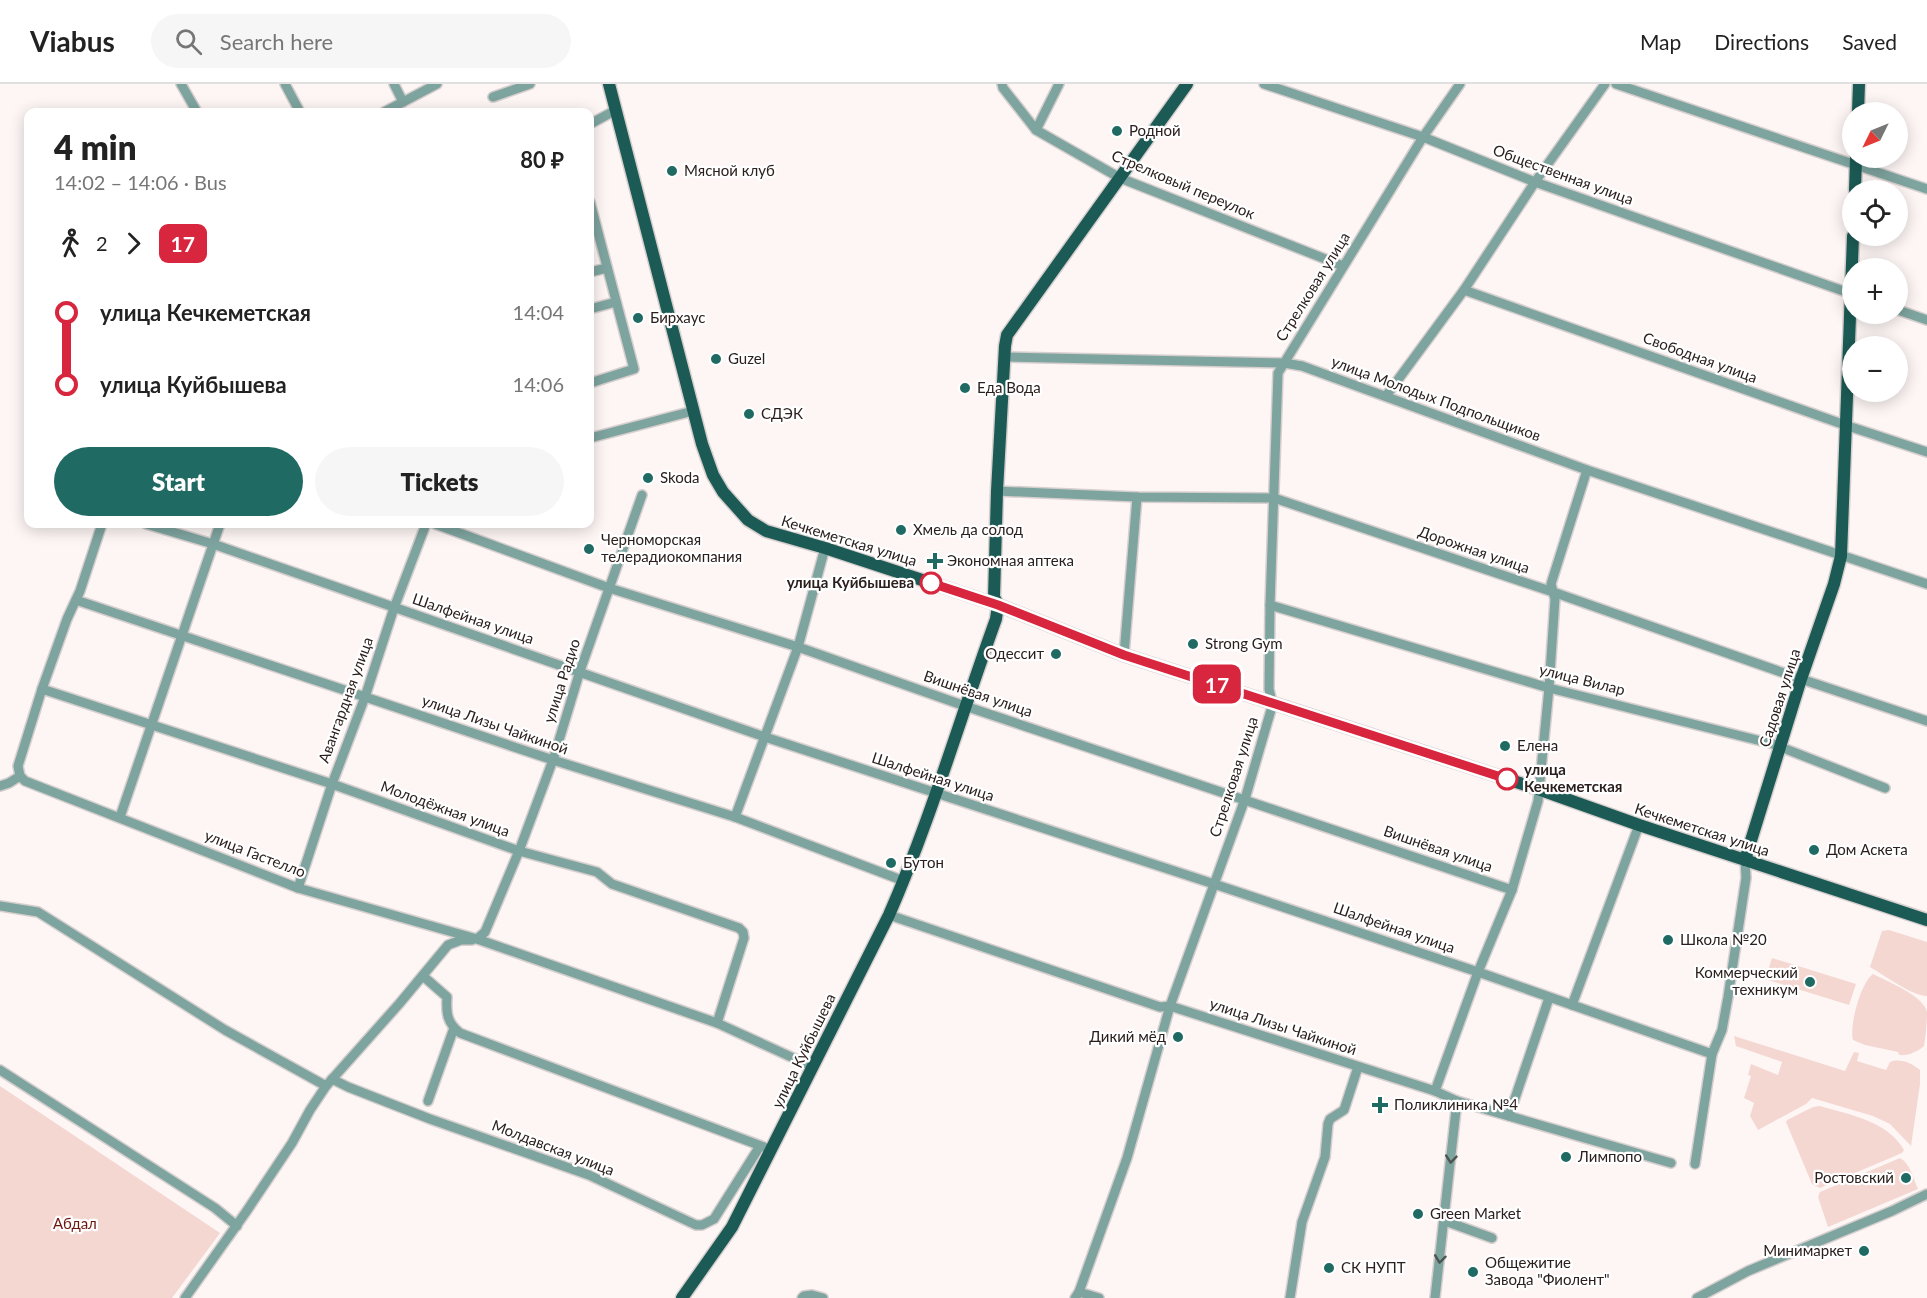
<!DOCTYPE html>
<html lang="en">
<head>
<meta charset="utf-8">
<style>
  body { margin:0; font-family:Lato,sans-serif; background:#f6f6f6; color:#222; height:100vh; display:flex; flex-direction:column; font-size:22px; white-space:nowrap }
  * { box-sizing:border-box; margin:0 }
  p { font-size:20px; color:#767676 }
  .icon { flex:none; width:33px; height:33px; fill:none; stroke:currentColor; stroke-width:2; stroke-linecap:round; stroke-linejoin:round }
  .map { position:relative; flex:1; overflow:hidden }
  .details { position:absolute; left:24px; top:24px; width:570px; height:420px; display:flex; flex-direction:column; background:#fff; border-radius:12px; box-shadow:0 3px 15px #0003 }
  .details>* { flex:none }
  .badge { padding:0 12px; border-radius:9px; font-size:21px; line-height:39px }
  .needle { width:39px; rotate:227deg }
  .controls { position:absolute; left:1842px; top:18px; display:grid; gap:12px }
  .controls a { display:grid; place-items:center; width:66px; height:66px; border-radius:50%; background:#fff; box-shadow:0 3px 15px #0003; font-size:30px }
  .map>.badge { position:absolute; translate:-50% -50%; box-shadow:0 0 0 3px #fff }
  .legs { display:flex; align-items:center; gap:9px; height:66px; padding:0 30px; font-size:20px }
  .legs p { margin-inline-start:auto }
  .head { display:flex; align-items:center; justify-content:space-between; height:102px; padding:0 30px }
  h1 { font-size:33px; font-weight:800; line-height:45px }
  .cta { display:flex; gap:12px; margin-top:auto; padding:12px 30px }
  .cta a { flex:1; height:69px; border-radius:36px; background:#206a64; color:#fff; font-size:24px; font-weight:800; line-height:69px; text-align:center }
  .cta a+a { background:#f6f6f6; color:#222 }
  ul { padding:0 30px; list-style:none }
  li { display:flex; align-items:center; gap:21px; height:72px; font-size:22px }
  li i { display:grid; place-items:center; width:9px; height:100%; margin:0 8px; background:currentColor }
  li i::after { content:''; width:15px; height:15px; margin:-8px; border:4px solid; border-radius:50%; background:#fff }
  li p { margin-inline-start:auto }
  li:first-child i { background:linear-gradient(#0000 50%,currentColor 0) }
  li:last-child i { background:linear-gradient(currentColor 50%,#0000 0) }
  header { display:flex; align-items:center; gap:36px; box-sizing:border-box; height:84px; padding:0 30px; background:#fff; border-bottom:2px solid #e0e0e0 }
  header strong { font-size:28px }
  nav { display:flex; gap:33px; margin-inline-start:auto; font-size:21px }
  .search { width:420px; height:54px; background:#f6f6f6; display:flex; align-items:center; gap:15px; box-sizing:border-box; padding:0 21px; border-radius:33px; color:#767676; font-size:22px }
  .map>svg:first-child { display:block }
  .green { fill:#f5d7d2 }
  .lines { fill:none; stroke-linecap:round; stroke-linejoin:round }
  .minor-casing { stroke:#d7cfce; stroke-width:12 }
  .major-casing { stroke:#d7cfce; stroke-width:15 }
  .minor { stroke:#7ea49f; stroke-width:9 }
  .major { stroke:#1c5b55; stroke-width:12 }
  .oneway { stroke:#4c5552 }
  .line-1-casing { stroke:#fff; stroke-width:14 }
  .line-1 { stroke:#d7263d; stroke-width:9 }
  .poi-dot { fill:#206a64; stroke:#fff; stroke-width:2 }
  .stop-1-dot { fill:#fff; stroke:#d7263d; stroke-width:3 }
  .labels { text-anchor:middle; stroke-width:4.5; stroke-linejoin:round; paint-order:stroke }
  .poi-label { font-size:15px; fill:#2b201e; stroke:#fff; text-anchor:start }
  .street-label { font-size:15px; fill:#2b201e; stroke:#fff }
  .stop-label { font-size:15px; font-weight:bold; fill:#2b201e; stroke:#fff; text-anchor:end }
  .park-label { font-size:15px; fill:#6e150f; stroke:#fff }
</style>
</head>
<body>
<header>
<strong>Viabus</strong>
<div class="search"><svg class="icon" aria-label="search" viewBox="0 0 24 24"><circle cx="10" cy="10" r="6"/><path d="M15 15l6 6"/></svg>Search here</div>
<nav><a>Map</a><a>Directions</a><a>Saved</a></nav>
</header>
<div class="map">
<svg width="1927" height="1214" viewBox="0 0 1927 1214">
  <rect width="100%" height="100%" fill="#fdf6f5"/>
  <!-- green -->
  <g class="green">
    <path d="M1889 846 1927 858V912C1912 912 1884 891 1870 883L1882 847Z"/>
    <path d="M1772 874 1856 900 1849 921 1765 895Z"/>
    <path d="M1873 890C1887 897 1924 912 1927 928 1927 938 1926 951 1924 962 1917 968 1908 972 1899 971L1898 968 1865 961 1853 956C1849 942 1861 898 1873 890Z"/>
    <path d="M1734 952 1845 987 1854 968 1859 969 1857 977 1886 986 1890 978C1901 974 1911 979 1920 986V1000L1911 1062 1890 1040 1873 1032 1812 1014 1806 1020 1758 1046 1750 1032 1754 1019 1744 1014 1751 992 1748 991 1751 980 1778 991 1782 978 1736 962Z"/>
    <path d="M0 1002 220 1149 172 1214H0Z"/>
    <path d="M1820 1022C1850 1031 1888 1037 1904 1066L1902 1069 1820 1104 1812 1100 1786 1038 1787 1036 1813 1023Z"/>
    <path d="M1900 1074C1910 1079 1913 1094 1918 1105L1828 1143 1818 1113 1820 1108Z"/>
  </g>
  <g class="lines">
    <!-- minor casing -->
    <g class="minor-casing">
      <g id="minor">
        <path d="M181 0 197 28"/>
        <path d="M285 0 300 28"/>
        <path d="M394 0 403 18"/>
        <path d="M1002 0 1003 4 1036 46 1120 94 1343 182"/>
        <path d="M1264 0 1423 53 1535 98 1852 210"/>
        <path d="M1616 0 1927 105"/>
        <path d="M493 13 530 0"/>
        <path d="M384 28 437 0"/>
        <path d="M590 40 616 26"/>
        <path d="M1036 46 1059 0"/>
        <path d="M590 118 634 285 590 299"/>
        <path d="M590 188 607 184"/>
        <path d="M1464 206 1845 341 1927 368"/>
        <path d="M590 225 616 218"/>
        <path d="M1898 226 1927 236"/>
        <path d="M1004 273 1284 279 1302 282 1587 386 1927 500"/>
        <path d="M1386 312 1464 206 1535 98 1605 0"/>
        <path d="M590 354 693 327"/>
        <path d="M997 407 1137 413 1274 414 1553 508 1801 595 1927 637"/>
        <path d="M146 440 213 460 765 653 1214 800 1478 888 1712 970"/>
        <path d="M435 440 609 504 798 563 965 622 1512 806"/>
        <path d="M76 516 553 676 735 733 904 797"/>
        <path d="M1270 521 1549 604 1773 660 1885 704"/>
        <path d="M1124 571 1137 413"/>
        <path d="M42 605 332 700 519 767 597 788 612 800 739 844 743 848 744 854 717 939"/>
        <path d="M20 692 25 697 298 804 477 855 717 939 813 983"/>
        <path d="M20 692 18 682 42 605 67 535 80 507 102 440"/>
        <path d="M0 702 9 699 20 692"/>
        <path d="M120 733 220 440"/>
        <path d="M735 733 798 563 825 464"/>
        <path d="M298 804 332 700 365 613 394 524 426 440"/>
        <path d="M0 822 38 828 225 946 326 1002"/>
        <path d="M889 831 1160 923 1170 922 1435 1007 1457 1017 1671 1079"/>
        <path d="M477 855 485 848 519 767 553 676 580 587 642 411"/>
        <path d="M423 892 447 913C446 929 447 939 460 949L764 1063"/>
        <path d="M1572 921 1639 741"/>
        <path d="M0 986 215 1124 237 1142"/>
        <path d="M332 995 348 1003 430 1035 589 1091 696 1141H702L714 1135 760 1062"/>
        <path d="M1435 1007 1478 888 1512 806 1538 717 1549 604 1555 515 1551 500 1587 386"/>
        <path d="M428 1017 454 944"/>
        <path d="M1509 1032 1549 914"/>
        <path d="M1695 1080 1712 970 1722 946 1728 913 1746 794 1745 776"/>
        <path d="M1445 1137 1492 1154"/>
        <path d="M1079 1208 1099 1214"/>
        <path d="M185 1214 246 1128 292 1059 310 1026 326 1002 399 920 448 861 461 856H472"/>
        <path d="M802 1214 804 1212 812 1211 823 1214"/>
        <path d="M1075 1214 1079 1208 1127 1074 1170 922 1245 715 1271 626 1272 618 1269 605 1270 521 1278 289 1423 53 1460 0"/>
        <path d="M1290 1214 1302 1138 1325 1073 1328 1040 1330 1035 1344 1026 1358 983"/>
        <path d="M1435 1214 1457 1017"/>
        <path d="M1697 1214 1748 1187 1892 1127 1927 1110"/>
      </g>
    </g>
    <!-- major casing -->
    <g class="major-casing">
      <g id="major">
        <path d="M609 0 702 360 713 391 723 408 748 436 766 447 825 464 998 521 1124 571 1538 705 1639 741 1927 836"/>
        <path d="M1858 28 1859 0"/>
        <path d="M1855 106 1856 74"/>
        <path d="M1745 776 1801 595 1834 500 1841 472 1853 152"/>
        <path d="M682 1214 732 1143 889 831C931 735 960 634 996 535L998 521 994 513 997 407 1005 262 1007 251 1187 0"/>
      </g>
    </g>
    <!-- minor -->
    <use href="#minor" class="minor"/>
    <!-- major -->
    <use href="#major" class="major"/>
  </g>
  <!-- one-way arrows -->
  <defs><path id="oneway-chevron" d="M-2-3.5L2.5 0L-2 3.5" fill="none" stroke-width="1.6" stroke-linecap="round" stroke-linejoin="round" transform="scale(1.5)"/></defs>
  <g class="oneway">
    <use href="#oneway-chevron" transform="translate(1451 1075) rotate(96)"/>
    <use href="#oneway-chevron" transform="translate(1440 1175) rotate(97)"/>
  </g>
  <g class="lines">
    <!-- line-1 casing -->
    <g class="line-1-casing">
      <path id="line-1" d="M931 499 998 521 1124 571 1507 695"/>
    </g>
    <!-- line-1 -->
    <use href="#line-1" class="line-1"/>
  </g>
  <!-- markers -->
  <g class="poi-dot">
    <circle cx="1117" cy="47" r="6"/>
    <circle cx="672" cy="87" r="6"/>
    <circle cx="638" cy="234" r="6"/>
    <circle cx="716" cy="275" r="6"/>
    <circle cx="965" cy="304" r="6"/>
    <circle cx="749" cy="330" r="6"/>
    <circle cx="648" cy="394" r="6"/>
    <circle cx="901" cy="446" r="6"/>
    <circle cx="589" cy="465" r="6"/>
    <path d="M932 468h6v6h6v6h-6v6h-6v-6h-6v-6h6z"/>
    <circle cx="1193" cy="560" r="6"/>
    <circle cx="1056" cy="570" r="6"/>
    <circle cx="1505" cy="662" r="6"/>
    <circle cx="1814" cy="766" r="6"/>
    <circle cx="891" cy="779" r="6"/>
    <circle cx="1668" cy="856" r="6"/>
    <circle cx="1810" cy="898" r="6"/>
    <circle cx="1178" cy="953" r="6"/>
    <path d="M1377 1012h6v6h6v6h-6v6h-6v-6h-6v-6h6z"/>
    <circle cx="1566" cy="1073" r="6"/>
    <circle cx="1906" cy="1094" r="6"/>
    <circle cx="1418" cy="1130" r="6"/>
    <circle cx="1864" cy="1167" r="6"/>
    <circle cx="1329" cy="1184" r="6"/>
    <circle cx="1473" cy="1188" r="6"/>
  </g>
  <g class="stop-1-dot">
    <circle cx="931" cy="499" r="10"/>
    <circle cx="1507" cy="695" r="10"/>
  </g>
  <g class="labels">
    <!-- poi labels -->
    <g class="poi-label">
      <text x="1129" y="52">Родной</text>
      <text x="684" y="92">Мясной клуб</text>
      <text x="650" y="239">Бирхаус</text>
      <text x="728" y="280">Guzel</text>
      <text x="977" y="309">Еда Вода</text>
      <text x="761" y="335">СДЭК</text>
      <text x="660" y="399">Skoda</text>
      <text x="913" y="451">Хмель да солод</text>
      <text x="601" y="461">Черноморская<tspan x="601" dy="17">телерадиокомпания</tspan></text>
      <text x="947" y="482">Экономная аптека</text>
      <text x="1205" y="565">Strong Gym</text>
      <text x="1044" y="575" text-anchor="end">Одессит</text>
      <text x="1517" y="667">Елена</text>
      <text x="1826" y="771">Дом Аскета</text>
      <text x="903" y="784">Бутон</text>
      <text x="1680" y="861">Школа №20</text>
      <text x="1798" y="894" text-anchor="end">Коммерческий<tspan x="1798" dy="17">техникум</tspan></text>
      <text x="1166" y="958" text-anchor="end">Дикий мёд</text>
      <text x="1394" y="1026">Поликлиника №4</text>
      <text x="1578" y="1078">Лимпопо</text>
      <text x="1894" y="1099" text-anchor="end">Ростовский</text>
      <text x="1430" y="1135">Green Market</text>
      <text x="1852" y="1172" text-anchor="end">Минимаркет</text>
      <text x="1485" y="1184">Общежитие<tspan x="1485" dy="17">Завода "Фиолент"</tspan></text>
      <text x="1341" y="1189">СК НУПТ</text>
    </g>
    <!-- street labels -->
    <g class="street-label">
      <text transform="translate(1563 91) rotate(20)" y="5">Общественная улица</text>
      <text transform="translate(1183 101) rotate(23)" y="5">Стрелковый переулок</text>
      <text transform="translate(1313 203) rotate(-58)" y="5">Стрелковая улица</text>
      <text transform="translate(1700 274) rotate(20)" y="5">Свободная улица</text>
      <text transform="translate(1436 315) rotate(20)" y="5">улица Молодых Подпольщиков</text>
      <text transform="translate(849 457) rotate(17)" y="5">Кечкеметская улица</text>
      <text transform="translate(1474 466) rotate(19)" y="5">Дорожная улица</text>
      <text transform="translate(473 535) rotate(19)" y="5">Шалфейная улица</text>
      <text transform="translate(1582 596) rotate(14)" y="5">улица Вилар</text>
      <text transform="translate(562 597) rotate(-72)" y="5">улица Радио</text>
      <text transform="translate(978 610) rotate(19)" y="5">Вишнёвая улица</text>
      <text transform="translate(1780 614) rotate(-72)" y="5">Садовая улица</text>
      <text transform="translate(346 616) rotate(-70)" y="5">Авангардная улица</text>
      <text transform="translate(495 641) rotate(19)" y="5">улица Лизы Чайкиной</text>
      <text transform="translate(933 693) rotate(18)" y="5">Шалфейная улица</text>
      <text transform="translate(1234 693) rotate(-72)" y="5">Стрелковая улица</text>
      <text transform="translate(445 725) rotate(20)" y="5">Молодёжная улица</text>
      <text transform="translate(1702 746) rotate(18)" y="5">Кечкеметская улица</text>
      <text transform="translate(1438 765) rotate(19)" y="5">Вишнёвая улица</text>
      <text transform="translate(255 770) rotate(21)" y="5">улица Гастелло</text>
      <text transform="translate(1394 844) rotate(19)" y="5">Шалфейная улица</text>
      <text transform="translate(1283 943) rotate(18)" y="5">улица Лизы Чайкиной</text>
      <text transform="translate(804 967) rotate(-64)" y="5">улица Куйбышева</text>
      <text transform="translate(553 1064) rotate(21)" y="5">Молдавская улица</text>
    </g>
    <!-- stop labels -->
    <g class="stop-label">
      <text x="914" y="504">улица Куйбышева</text>
      <text x="1524" y="691" text-anchor="start">улица<tspan x="1524" dy="17">Кечкеметская</tspan></text>
    </g>
    <!-- park labels -->
    <g class="park-label">
      <text x="75" y="1145">Абдал</text>
    </g>
  </g>
</svg>
<div class="controls">
<a><svg class="needle" viewBox="-14 -14 28 28"><path d="M0-13l5 13h-10z" fill="#e53935"/><path d="M0 13l5-13h-10z" fill="#767676"/></svg></a>
<a><svg class="icon" aria-label="locate" viewBox="0 0 24 24"><circle cx="12" cy="12" r="6"/><path d="M12 2v4M12 18v4M2 12h4M18 12h4"/></svg></a>
<a>+</a>
<a>−</a>
</div>
<b class="badge" style="left:1217px;top:600px;background:#d7263d;color:#fff">17</b>
<section class="details">
<div class="head"><div><h1>4 min</h1><p>14:02 – 14:06 · Bus</p></div><b>80 ₽</b></div>
<div class="legs"><svg class="icon" aria-label="walk" viewBox="0 0 24 24"><circle cx="13" cy="4" r="2"/><path d="M13 8l-2 6 4 7M11 14l-3 7M7 12l3-4h3l4 4"/></svg>2<svg class="icon" aria-label="forward" viewBox="0 0 24 24"><path d="M9 5l7 7-7 7"/></svg><b class="badge" style="background:#d7263d;color:#fff">17</b></div>
<ul>
<li><i style="color:#d7263d"></i><b>улица Кечкеметская</b><p>14:04</p></li>
<li><i style="color:#d7263d"></i><b>улица Куйбышева</b><p>14:06</p></li>
</ul>
<div class="cta"><a>Start</a><a>Tickets</a></div>
</section>
</div>
</body>
</html>
